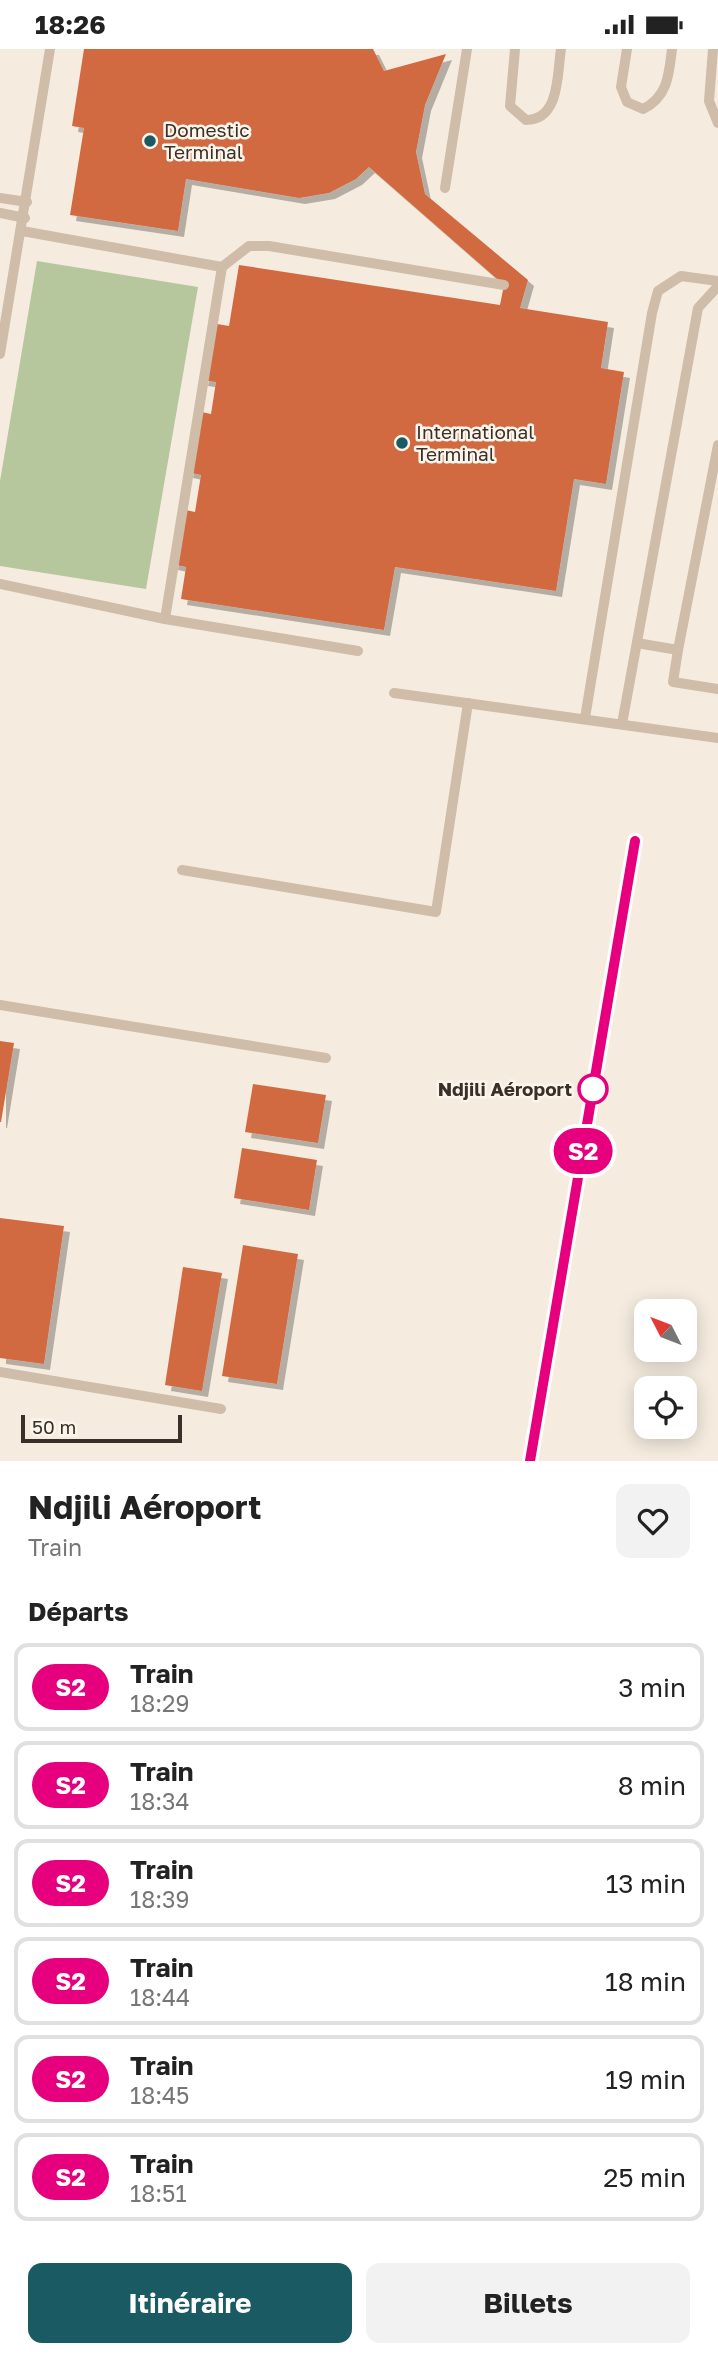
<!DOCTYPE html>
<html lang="fr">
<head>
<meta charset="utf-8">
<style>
  body { margin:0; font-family:"Golos Text",sans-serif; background:#f2f2f2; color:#222; height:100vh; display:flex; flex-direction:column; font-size:26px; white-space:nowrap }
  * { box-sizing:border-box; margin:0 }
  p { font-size:23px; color:#767676 }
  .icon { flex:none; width:38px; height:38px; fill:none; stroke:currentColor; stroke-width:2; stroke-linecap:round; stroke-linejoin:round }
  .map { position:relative; height:1412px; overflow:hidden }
  .side { display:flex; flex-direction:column; background:#fff; flex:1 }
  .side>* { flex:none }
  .badge { padding:0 14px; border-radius:23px; font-size:24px; line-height:46px }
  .needle { width:46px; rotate:312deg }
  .controls { position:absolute; left:634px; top:1250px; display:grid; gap:14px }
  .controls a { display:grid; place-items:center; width:63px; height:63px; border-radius:14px; background:#fff; box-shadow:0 4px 18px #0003; font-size:35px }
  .scale { position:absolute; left:21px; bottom:18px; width:161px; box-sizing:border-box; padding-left:7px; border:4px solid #3b3029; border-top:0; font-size:19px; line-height:24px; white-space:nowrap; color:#3b3029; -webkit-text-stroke:5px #fcf5ec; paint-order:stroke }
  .map>.badge { position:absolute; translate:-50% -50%; box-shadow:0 0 0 4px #fff }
  h2 { padding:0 28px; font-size:26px; line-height:63px }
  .round { display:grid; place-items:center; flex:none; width:74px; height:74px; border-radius:14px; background:#f2f2f2 }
  .head { display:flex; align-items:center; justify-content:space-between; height:119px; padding:0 28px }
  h1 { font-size:33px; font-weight:700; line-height:52px }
  .action { display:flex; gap:14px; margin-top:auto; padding:14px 28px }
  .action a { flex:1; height:80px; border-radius:14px; background:#1a5a62; color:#fff; font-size:28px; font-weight:700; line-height:80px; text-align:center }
  .action a+a { background:#f2f2f2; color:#222 }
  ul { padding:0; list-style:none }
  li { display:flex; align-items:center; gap:21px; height:88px; margin:0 14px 10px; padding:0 14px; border:4px solid #e0e0e0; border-radius:14px }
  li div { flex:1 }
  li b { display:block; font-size:26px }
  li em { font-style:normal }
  li .badge { min-width:77px; font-weight:700; text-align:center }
  .status { display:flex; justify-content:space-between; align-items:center; height:49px; padding:0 35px; background:#fff; direction:ltr }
  .status svg { height:19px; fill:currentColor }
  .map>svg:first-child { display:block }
  .green { fill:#b6c69d }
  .building { fill:#d16b41; filter:url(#shadow) }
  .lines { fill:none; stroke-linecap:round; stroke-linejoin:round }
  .lane { stroke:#cfbca9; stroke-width:10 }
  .rail-casing { stroke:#3b3029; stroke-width:8 }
  .rail { stroke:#fcf5ec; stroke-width:5; stroke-dasharray:16; stroke-linecap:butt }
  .line-casing { stroke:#fff; stroke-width:16 }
  .line { stroke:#e6007e; stroke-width:10 }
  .poi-dot { fill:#1a5a62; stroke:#fcf5ec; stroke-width:2.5 }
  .stop-dot { fill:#fff; stroke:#e6007e; stroke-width:3.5 }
  .labels { text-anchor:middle; stroke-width:5; stroke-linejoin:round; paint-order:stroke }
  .poi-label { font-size:19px; fill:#3b3029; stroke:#fcf5ec; text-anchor:start }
  .stop-label { font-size:19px; font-weight:bold; fill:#3b3029; stroke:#fcf5ec; text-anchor:end }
</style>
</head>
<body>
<div class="status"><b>18:26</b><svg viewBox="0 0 49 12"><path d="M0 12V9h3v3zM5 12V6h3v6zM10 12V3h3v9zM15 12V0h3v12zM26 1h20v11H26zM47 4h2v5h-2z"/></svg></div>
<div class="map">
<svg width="718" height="1412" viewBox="0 0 718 1412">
  <defs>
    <filter id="shadow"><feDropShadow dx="6" dy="6" stdDeviation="0" flood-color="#0004"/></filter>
  </defs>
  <rect width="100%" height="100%" fill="#f5ecdf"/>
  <!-- green -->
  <path class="green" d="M37 212 198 238 146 540 0 517V432Z"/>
  <!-- building -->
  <g class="building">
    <path d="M84 0H373L384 22 446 5 425 56 416 103 425 145 528 231 520 259 608 273 601 319 624 323 606 435 574 430 556 542 395 518 384 581 181 550 186 518 172 515 181 460 195 463 201 426 187 423 197 362 211 365 216 333 202 331 211 274 229 277 239 216 500 256 504 236 369 118 356 130 329 144 299 149 186 130 178 182 70 166 84 79 72 77Z"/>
    <path d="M0 992 14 994 1 1073H0Z"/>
    <path d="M253 1035 326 1046 318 1094 245 1083Z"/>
    <path d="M242 1099 317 1111 309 1161 234 1149Z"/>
    <path d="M0 1169 64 1177 44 1315 0 1309Z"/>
    <path d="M243 1196 298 1205 277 1335 222 1327Z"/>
    <path d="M183 1218 222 1224 202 1342 165 1336Z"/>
  </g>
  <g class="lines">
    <!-- lane -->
    <g class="lane">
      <path d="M515 0 510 57 526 71C560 71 557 25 561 0"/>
      <path d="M627 0 621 38 627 53 643 60C668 48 669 25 672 0"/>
      <path d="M713 0 709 52 718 74"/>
      <path d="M445 139 467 0"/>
      <path d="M0 149 27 153"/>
      <path d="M0 164 25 169"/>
      <path d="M22 182 222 218 165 570"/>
      <path d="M222 218 249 197H269L504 236"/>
      <path d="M0 305 50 0"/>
      <path d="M0 535 165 570 358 602"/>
      <path d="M637 594 678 601 718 396"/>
      <path d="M678 601 673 633 718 640"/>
      <path d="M394 644 718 689"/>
      <path d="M585 669 652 264 658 242 681 227 718 232"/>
      <path d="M622 675 698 259 718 237"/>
      <path d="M182 821 436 863 468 654"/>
      <path d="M0 956 326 1009"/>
      <path d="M0 1323 221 1360"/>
    </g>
    <!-- rail casing -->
    <g class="rail-casing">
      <path id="rail" d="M530 1412 635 792"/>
    </g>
    <!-- rail -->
    <use href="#rail" class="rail"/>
  </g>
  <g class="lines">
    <!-- line casing -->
    <g class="line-casing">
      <path id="line" d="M530 1412 635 792"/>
    </g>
    <!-- line -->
    <use href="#line" class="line"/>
  </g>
  <!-- markers -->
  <g class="poi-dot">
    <circle cx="150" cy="92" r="7"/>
    <circle cx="402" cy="394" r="7"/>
  </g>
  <circle class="stop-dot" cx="593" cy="1040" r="14"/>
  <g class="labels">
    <!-- poi labels -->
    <g class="poi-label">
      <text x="164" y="88">Domestic<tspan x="164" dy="22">Terminal</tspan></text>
      <text x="416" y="390">International<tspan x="416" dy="22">Terminal</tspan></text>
    </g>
    <!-- stop labels -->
    <g class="stop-label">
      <text x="572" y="1047">Ndjili Aéroport</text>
    </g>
  </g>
</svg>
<div class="controls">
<a><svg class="needle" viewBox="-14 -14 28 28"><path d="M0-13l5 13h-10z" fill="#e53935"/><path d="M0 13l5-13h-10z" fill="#767676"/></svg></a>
<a><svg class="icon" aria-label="locate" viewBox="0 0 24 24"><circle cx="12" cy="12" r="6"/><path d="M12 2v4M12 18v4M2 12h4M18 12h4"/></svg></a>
</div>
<div class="scale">50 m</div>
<b class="badge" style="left:583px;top:1102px;background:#e6007e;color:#fff">S2</b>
</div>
<section class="side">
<div class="head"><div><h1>Ndjili Aéroport</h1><p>Train</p></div><a class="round"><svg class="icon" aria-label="heart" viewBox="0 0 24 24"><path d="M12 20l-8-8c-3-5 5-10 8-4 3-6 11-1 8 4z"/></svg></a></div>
<h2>Départs</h2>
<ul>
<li><span class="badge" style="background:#e6007e;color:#fff">S2</span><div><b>Train</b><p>18:29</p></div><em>3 min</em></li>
<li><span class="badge" style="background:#e6007e;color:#fff">S2</span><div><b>Train</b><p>18:34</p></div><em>8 min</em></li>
<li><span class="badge" style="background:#e6007e;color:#fff">S2</span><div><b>Train</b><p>18:39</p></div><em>13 min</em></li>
<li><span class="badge" style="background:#e6007e;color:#fff">S2</span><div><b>Train</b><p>18:44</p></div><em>18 min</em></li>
<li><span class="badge" style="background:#e6007e;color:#fff">S2</span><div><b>Train</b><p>18:45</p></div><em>19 min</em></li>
<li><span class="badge" style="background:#e6007e;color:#fff">S2</span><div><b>Train</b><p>18:51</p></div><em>25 min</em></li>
</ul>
<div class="action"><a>Itinéraire</a><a>Billets</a></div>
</section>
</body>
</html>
